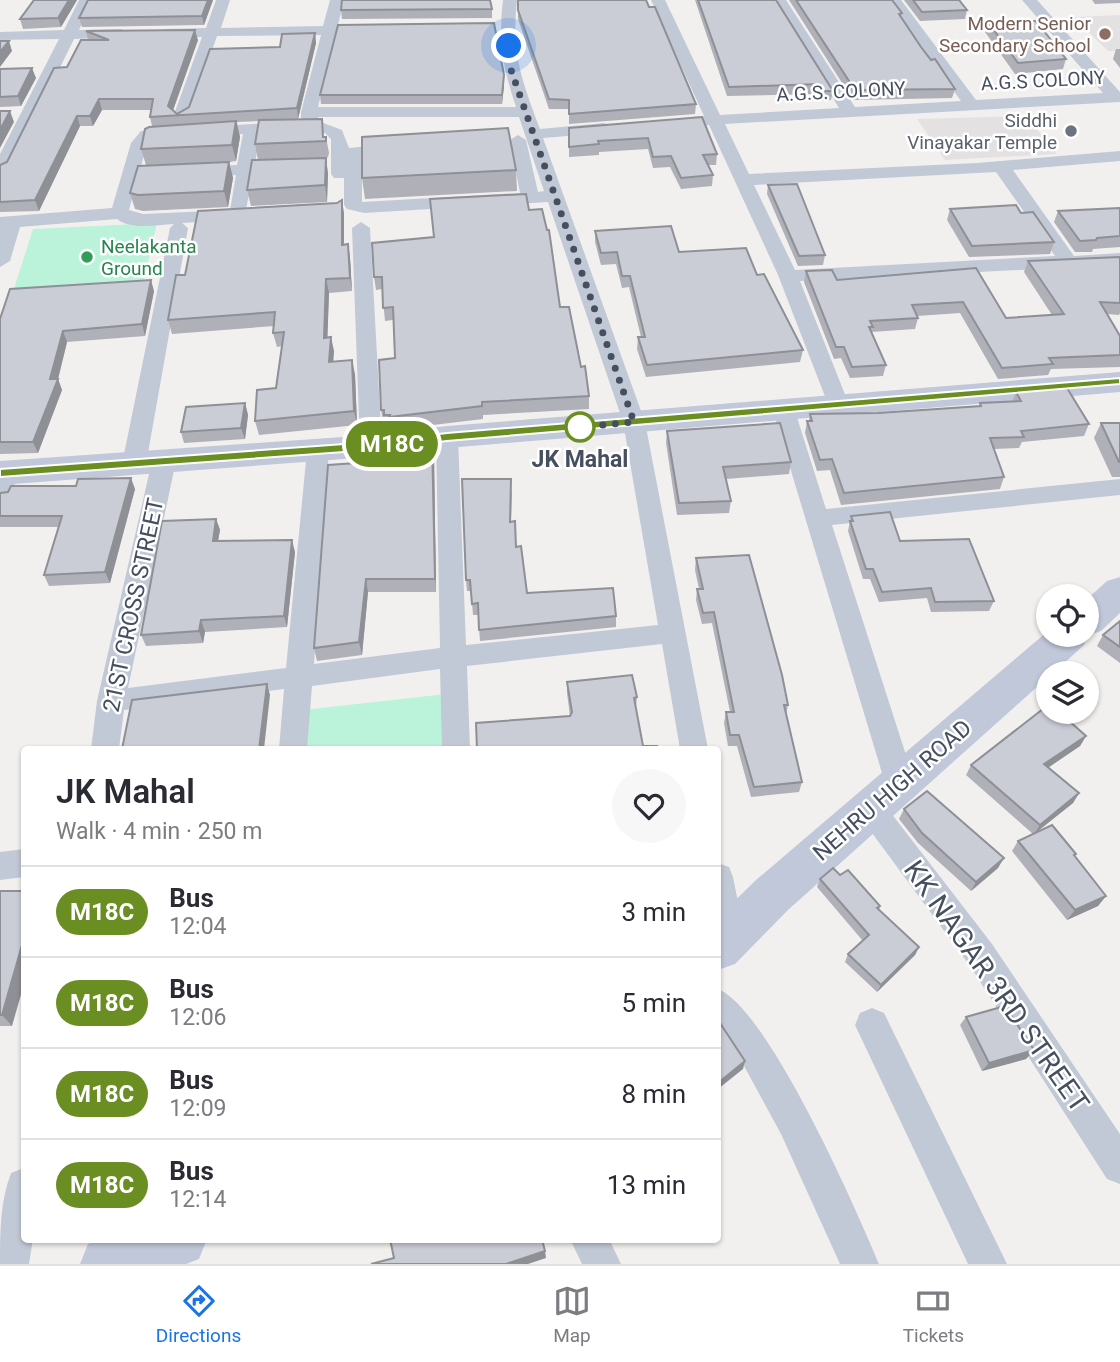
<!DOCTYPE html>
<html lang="en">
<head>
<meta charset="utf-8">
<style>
  body { margin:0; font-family:Roboto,sans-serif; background:#f7f7f7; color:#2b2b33; height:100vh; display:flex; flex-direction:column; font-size:26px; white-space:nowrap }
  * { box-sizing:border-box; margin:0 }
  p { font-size:23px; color:#7c7c81 }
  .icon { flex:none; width:38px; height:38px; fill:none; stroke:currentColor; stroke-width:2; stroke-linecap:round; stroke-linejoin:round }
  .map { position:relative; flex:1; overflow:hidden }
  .panel { position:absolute; left:21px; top:746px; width:700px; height:497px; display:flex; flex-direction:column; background:#fff; border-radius:7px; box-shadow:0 2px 5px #0004 }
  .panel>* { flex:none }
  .badge { padding:0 14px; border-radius:23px; font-size:24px; line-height:46px }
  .controls { position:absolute; left:1036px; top:584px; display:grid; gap:14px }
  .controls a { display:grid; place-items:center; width:63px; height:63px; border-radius:50%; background:#fff; box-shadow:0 2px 5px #0004; font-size:35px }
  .you { position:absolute; width:35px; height:35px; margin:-18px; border:5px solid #fff; border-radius:50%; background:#1a73e8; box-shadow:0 0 0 10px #1a73e833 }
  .map>.badge { position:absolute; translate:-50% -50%; box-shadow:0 0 0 4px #fff }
  .round { display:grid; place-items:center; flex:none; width:74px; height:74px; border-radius:37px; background:#f7f7f7 }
  .summary { display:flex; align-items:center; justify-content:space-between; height:119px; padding:0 35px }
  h1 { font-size:33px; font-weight:600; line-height:52px }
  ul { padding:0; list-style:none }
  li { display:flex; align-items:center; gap:21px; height:91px; padding:0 35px; border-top:2px solid #e1e1e2 }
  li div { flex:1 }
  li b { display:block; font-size:26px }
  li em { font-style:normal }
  li .badge { min-width:77px; font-weight:700; text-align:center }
  .tabs { display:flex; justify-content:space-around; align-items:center; height:98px; border-top:2px solid #e1e1e2; background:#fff; font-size:19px; color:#7c7c81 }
  .tabs a { display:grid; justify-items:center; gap:4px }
  .tabs .active { color:#1a73e8 }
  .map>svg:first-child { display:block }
  .education { fill:#e3e1e1 }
  .green { fill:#baf3da }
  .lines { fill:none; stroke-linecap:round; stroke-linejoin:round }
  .street { fill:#c2c9d6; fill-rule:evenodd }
  .secondary { fill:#c1c8da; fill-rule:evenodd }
  .wall { fill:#afb0b8 }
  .shaded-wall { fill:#8e9096 }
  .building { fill:#cbcdd6; stroke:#8e9096; stroke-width:2 }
  .line { fill:#6b8e23; stroke:#fff; stroke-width:2 }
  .walk { stroke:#464f5f; stroke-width:7; stroke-dasharray:0 12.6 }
  .education-dot { fill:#8d6e63; stroke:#fff; stroke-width:2.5 }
  .worship-dot { fill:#6b7280; stroke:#fff; stroke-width:2.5 }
  .leisure-dot { fill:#2e9e5b; stroke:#fff; stroke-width:2.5 }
  .stop-dot { fill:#fff; stroke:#6b8e23; stroke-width:3.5 }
  .labels { text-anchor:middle; stroke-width:5; stroke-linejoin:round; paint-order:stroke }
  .far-education-label { font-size:19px; fill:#785e54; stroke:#fff; text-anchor:end }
  .far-street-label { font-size:19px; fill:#464f5f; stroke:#fff }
  .far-worship-label { font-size:19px; fill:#5b616d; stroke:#fff; text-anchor:end }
  .far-leisure-label { font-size:19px; fill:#27864d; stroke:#fff; text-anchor:start }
  .stop-label { font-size:23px; font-weight:bold; fill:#464f5f; stroke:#fff }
  .street-label { font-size:23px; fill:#464f5f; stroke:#fff }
  .near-street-label { font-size:28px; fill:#464f5f; stroke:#fff }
</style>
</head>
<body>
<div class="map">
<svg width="1120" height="1264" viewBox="0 0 1120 1264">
  <rect width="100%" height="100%" fill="#f2f0ef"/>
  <!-- education -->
  <g class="education">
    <path d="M1120 15V51H1108L1073 17Z"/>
    <path d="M1026 116 1057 154 945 160 917 119Z"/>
  </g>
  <!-- green -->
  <g class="green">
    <path d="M157 223 143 285 12 295 33 229Z"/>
    <path d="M446 694 448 749H300L303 710Z"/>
  </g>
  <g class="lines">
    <!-- street -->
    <g class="street">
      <path d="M79 0H93L79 30 121 29 128 33 121 37 74 39 9 171 0 176V154L59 39 0 40V32L64 30Z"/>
      <path d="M216 0H230L221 28 323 26 330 0H344L318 107H516C503 68 498 41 503 0H517C511 54 522 80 540 129L604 123 612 128 604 133 543 138 645 422 708 749H680L662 644 467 666 470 749H442L440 669 312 686 307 749H279L284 689 124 710 119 749H91L97 701 152 461 156 456 164 453 172 456 176 461 128 688 286 668 307 450 310 445 318 442 326 445 329 450 314 664 440 648 436 437 439 432 447 430 455 432 458 437 466 645 658 625 623 422 548 202 364 213 347 209 344 205V178H334L331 174V139L325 133 310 130 260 133 255 164H292L295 168 292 172 253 175 244 219 182 223 188 228 146 464 142 469 134 472 126 469 122 464 170 228 174 224C156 225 131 230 117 219L20 227 10 261 0 267V217L112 208 131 143 141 131 301 121V112L321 35 217 36 189 117 181 122 175 120 173 117 202 37H163L156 33 163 29 206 28ZM318 117H519L544 191 538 192 526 140 518 135 510 140 520 193 362 202V156L398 153 407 148 398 143 349 148 342 130 318 121ZM243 134 237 165 195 167 186 172 195 177 236 175 230 210 143 214 129 210 147 144 152 140Z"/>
      <path d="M651 0H665L720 115 839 108 772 0H786L855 107 961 101 887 0H901L976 100 1103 93 1022 0H1037L1120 92V102L725 124 749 174 977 163 1120 151V161L1013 170 1074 256 1120 253V265L800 281 850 407 847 412H831L778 275 709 125 698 126 690 121 692 117 704 116ZM996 172 1055 256 795 270 754 185Z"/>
      <path d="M361 222 370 228 382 446 379 451 371 454 363 451 360 446 352 228Z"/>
      <path d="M784 404 792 406 795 411 826 509 1120 479V495L832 525 915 783 910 792 900 795 890 792 885 783 773 411 776 406Z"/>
      <path d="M8 464 16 466 20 472 8 501 0 503V466Z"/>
      <path d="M871 796 881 800 992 944 1120 1134V1184L1107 1179 970 966 861 818 856 809 861 800Z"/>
      <path d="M24 849V877L0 880V852Z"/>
      <path d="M718 863 729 867 733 877 745 937 740 948 729 952 718 947Z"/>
      <path d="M718 989C768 1009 856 1208 879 1264H840L781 1134 743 1064 718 1031Z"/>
      <path d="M872 1008 884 1013 1007 1264H968L855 1025 860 1013Z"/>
      <path d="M24 1168V1239H33L29 1264H0C0 1233 0 1202 11 1173Z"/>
      <path d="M570 1239H609L621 1264H582Z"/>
    </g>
    <!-- secondary -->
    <g class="secondary">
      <path d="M1120 372V392L447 448 371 457 0 485V461L371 435 447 426Z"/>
      <path d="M1120 577V613L1101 631 1089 635 1084 645 1052 674H1048V677L788 910 735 964 718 970V917L756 880 1048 631V635H1087V599L1107 581Z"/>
      <path d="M101 1239H207L199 1259 186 1264H80L88 1244Z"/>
    </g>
  </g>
  <!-- wall -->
  <g class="wall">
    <path d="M77 0 61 27 23 29 20 19Z"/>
    <path d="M213 0 204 25 82 27 79 18Z"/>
    <path d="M518 0 649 7 696 104 695 114 569 124V109H549L518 19Z"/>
    <path d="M695 0H776L833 91 831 100 822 101 818 94 727 96Z"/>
    <path d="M789 0H892L902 13 901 17 921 47 955 89 952 98 853 100Z"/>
    <path d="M904 0H959L967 10 965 19 920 21Z"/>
    <path d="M1092 0H1120V3L1095 4Z"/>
    <path d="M492 9V18L342 19 341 10Z"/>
    <path d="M988 22 1066 59 1063 69 1015 74 985 32Z"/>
    <path d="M86 31 198 40 173 110 177 114 189 107 280 47 315 33 316 43 298 119 325 137H326L329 153 328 157 326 158 328 174 327 202 251 206 247 190 258 160 255 144 259 121 237 122 240 137 236 161 229 162 233 178 228 207 143 211 135 209 130 193 211 163 146 165 141 149 152 126 150 117 151 110H102L93 126H80L39 211 0 212V165L7 162 67 67 88 40Z"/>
    <path d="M1116 49H1120V68L1113 59Z"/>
    <path d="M0 69 36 78 21 106 0 107Z"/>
    <path d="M504 84 502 104H321L320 95Z"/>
    <path d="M702 117 717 154 716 165H708L713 175 712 186 681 189 670 167 653 168 648 149 599 152V155L569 157V128Z"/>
    <path d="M516 170 517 191 365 199 362 178Z"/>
    <path d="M768 185 825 255 823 265 798 266 767 194Z"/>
    <path d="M342 200 344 214V245L348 244 350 258 352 291 329 293 327 338 334 351 333 361 355 374 357 425 259 435 255 421 276 388 282 346 277 347 273 333 274 326 172 334 168 320 185 275Z"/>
    <path d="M1120 208V247L1093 249 1092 252H1075L1054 222 1058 211Z"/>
    <path d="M950 209 1021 213 1054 242 1050 254 969 257 947 220Z"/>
    <path d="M529 210 560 307 581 367 589 396V409L483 415V419L391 430V427L386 428V422H383L381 410 395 358 393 320 385 321 382 289 376 290 374 277 434 237Z"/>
    <path d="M595 231 679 252 757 275 803 350 800 362 646 377 637 349 638 337H641L629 287 622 288 616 264 601 265 595 242Z"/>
    <path d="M1120 257V313L1119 315 1107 314 1120 336V367L1051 369 1048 375 998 379 960 313 917 316 918 318 915 329 871 332 886 365 883 376 850 378 841 358 834 359 804 282 806 271 837 280 976 268 1006 318 1052 315 1024 272 1028 261Z"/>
    <path d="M154 291 145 336 67 342 58 379 62 390 38 453 0 454V319Z"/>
    <path d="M1016 392 1089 424 1084 436 1022 442 1019 448 994 449 1004 477 1000 489 841 505 830 470 817 471 805 433 807 421H809L810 414 878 413 979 406 980 403 1012 402Z"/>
    <path d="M245 403 248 415 245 439 184 443 181 432Z"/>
    <path d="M1101 423H1120V477H1112L1094 438Z"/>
    <path d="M667 431 791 462 789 474 726 479 731 501 729 513 677 515 666 443Z"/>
    <path d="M432 439 434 452 436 592H368L362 655 317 661 314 648 386 461Z"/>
    <path d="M135 489 110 583 49 586 44 575 58 527H0V493Z"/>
    <path d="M512 490 511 522 527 593 616 616V627L480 641 478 615H473L471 591H467L466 580Z"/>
    <path d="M851 516 900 541 994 601 989 611 931 612 927 598 879 602 870 579H863L848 531Z"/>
    <path d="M216 519 220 530 218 541 295 552 287 627 205 632 203 643 146 646 141 635Z"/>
    <path d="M696 558 788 705 786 715 802 782 799 792 751 797 737 746H728L724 723 726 712H730L712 623 702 624 696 600 697 589H699L695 570Z"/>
    <path d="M1120 621V663L1097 646 1103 635Z"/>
    <path d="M567 682 637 697 636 708 643 746 477 749 570 716 567 693Z"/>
    <path d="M1086 736 1080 746 1048 767 1079 793 1073 803 1038 831 1075 856 1106 896 1098 906 1067 920 1012 851 1018 841 1033 834 966 775 971 765Z"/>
    <path d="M904 809 998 868 971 891 918 843 899 819Z"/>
    <path d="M840 875 880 906 879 910 919 947 915 955 877 992 845 962 848 954 863 941 817 887 820 879Z"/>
    <path d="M0 891 12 1026H0Z"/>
    <path d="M966 1017 1034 1050 1026 1059 982 1071 960 1025Z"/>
  </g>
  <!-- shaded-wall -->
  <g class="shaded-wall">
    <path d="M69 0H77L61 27 58 18Z"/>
    <path d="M208 0H213L204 25 202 16Z"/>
    <path d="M195 30 198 40 171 116 168 106Z"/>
    <path d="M315 33 316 43 298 119 297 108Z"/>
    <path d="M9 41 12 51 0 67V52Z"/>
    <path d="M32 68 36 78 21 106 18 96Z"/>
    <path d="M504 75V84L502 104V95Z"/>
    <path d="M99 99 102 110 93 126 90 116Z"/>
    <path d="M10 111 14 122 0 148V130Z"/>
    <path d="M77 116 80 126 39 211 35 200Z"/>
    <path d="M236 121 240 137 236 161 232 145Z"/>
    <path d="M326 158 328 174 327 202 325 185Z"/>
    <path d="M229 162 233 178 228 207 224 191Z"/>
    <path d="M342 200 344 214V259L342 245Z"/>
    <path d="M348 244 350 258 352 291 350 278Z"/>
    <path d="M326 279 329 293 327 352 324 338Z"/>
    <path d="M151 280 154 291 145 336 142 324Z"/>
    <path d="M63 331 67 342 58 379 62 390 38 453 33 442Z"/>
    <path d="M331 337 334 351 332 376 329 362Z"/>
    <path d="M352 360 355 374 357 425 354 411Z"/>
    <path d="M245 403 248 415 245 439 241 428Z"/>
    <path d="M432 439 434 452 436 592 435 579Z"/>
    <path d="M131 478 135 489 110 583 105 572Z"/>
    <path d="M216 519 220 530 216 552 213 541Z"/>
    <path d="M292 540 295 552 287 627 284 616Z"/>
    <path d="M366 579 368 592 362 655 359 642Z"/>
    <path d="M201 620 205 632 203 643 199 631Z"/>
    <path d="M267 684 270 695 264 749H259Z"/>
    <path d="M1086 736 1080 746 1039 774 1044 764Z"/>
    <path d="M1079 793 1073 803 1034 834 1040 825Z"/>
    <path d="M1004 858 998 868 971 891 976 882Z"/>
    <path d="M1106 896 1098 906 1067 920 1075 910Z"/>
    <path d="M24 938V984L12 1026 2 1015Z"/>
    <path d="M919 947 915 955 877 992 881 985Z"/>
    <path d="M1034 1050 1026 1059 982 1071 989 1063Z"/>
    <path d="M745 1061 743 1069 718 1089V1083Z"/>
    <path d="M545 1251 546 1258 528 1264H506Z"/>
  </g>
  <!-- building -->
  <g class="building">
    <path d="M34 0H69L58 18 20 19Z"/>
    <path d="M88 0H208L202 16 79 18Z"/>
    <path d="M342 0H490L492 9 341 10Z"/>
    <path d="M518 0H646L649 7H655L696 104 569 114V100L549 99 518 10Z"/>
    <path d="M698 0H776L833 91H824L820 84 729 87Z"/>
    <path d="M796 0H892L902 13 899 14 921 47 931 60 935 59 955 89 855 90Z"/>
    <path d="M913 0H959L967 10 922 12Z"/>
    <path d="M1036 21 1066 59 1018 63 988 22Z"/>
    <path d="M494 23 504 75 502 95H320L338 25Z"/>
    <path d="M195 30 168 106 177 114 189 107 210 49 280 47 282 34 315 33 297 108 150 117 153 99H99L90 116H77L35 200 0 202V165L7 162 54 68 67 67 81 40H109L86 31Z"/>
    <path d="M0 41H9L0 52Z"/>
    <path d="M32 68 18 96 0 97V69Z"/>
    <path d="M0 111H10L0 130Z"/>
    <path d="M702 117 717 154 703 155 713 175 681 178 671 156 653 157 648 138 598 141 599 144 569 147V128Z"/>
    <path d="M322 119 323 137H326V141L255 144 259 120Z"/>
    <path d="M236 121 232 145 141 149 145 129 149 127Z"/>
    <path d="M508 128 516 170 362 178V137Z"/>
    <path d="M326 158 325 185 247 190 252 160Z"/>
    <path d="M229 162 224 191 138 195 130 193 138 166Z"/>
    <path d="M797 184 825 255 799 256 768 185Z"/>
    <path d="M526 194 529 210 542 209 547 230H549L560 307H569L581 367 585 366 589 396 482 402V406L389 417 390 415H384V410H381L379 360 395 358 393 307 383 308 382 277H374L372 243 434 237 430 199Z"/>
    <path d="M342 200V245L348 244 350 278 326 279 324 338 331 337 329 362 352 360 354 411 255 421 257 390 276 388 284 332 273 333 275 312 168 320 176 275H185L198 211 337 203Z"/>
    <path d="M1016 205 1021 213 1033 212 1054 242 972 246 950 209Z"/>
    <path d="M1120 208V236L1097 238 1096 240 1080 241 1058 211Z"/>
    <path d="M671 226 679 252 746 248 757 275 764 274 803 350 647 365 638 337H645L630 276H622L617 252 601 253 595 231Z"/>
    <path d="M1120 257V303L1100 302 1120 336V355L1049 358 1053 364 1002 368 963 302 912 305 918 318 870 321 873 327H869L886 365 852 367 844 347H836L806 271 832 270 837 280 976 268 1006 318 1064 314 1028 261Z"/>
    <path d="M151 280 142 324 63 331 50 379H58L33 442H0V319L10 289Z"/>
    <path d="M1067 388 1089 424 1021 431 1024 437 990 438 1004 477 844 493 832 459 820 460 807 421H812L810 414 878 413 981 406 980 403 1021 401 1016 392Z"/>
    <path d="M245 403 241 428 181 432 186 407Z"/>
    <path d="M780 423 791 462 723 467 731 501 679 503 667 431Z"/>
    <path d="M1101 423H1120V462H1119Z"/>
    <path d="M432 439 435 579H366L359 642 314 648 328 465 386 461 387 444Z"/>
    <path d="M131 478 105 572 44 575 62 516H0V493L8 492 11 486H76L78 479Z"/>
    <path d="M462 479H511L510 522 515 521 516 547 521 546 527 593 613 588 616 616 479 630 478 603 472 604 470 580H466Z"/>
    <path d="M890 512 900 541 969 539 994 601 935 602 931 588 882 592 873 569H866L850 521H853L851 516Z"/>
    <path d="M216 519 213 541 292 540 284 616 201 620 199 631 141 635 162 521Z"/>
    <path d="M749 555 782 675 788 705H784L802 782 754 787 739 735H730L726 712H734L714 612 703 613 697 589H703L696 558Z"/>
    <path d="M1120 621V647L1103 635Z"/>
    <path d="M632 675 637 697 634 698 643 746H657V749H477L476 723 570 716 572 712 567 682Z"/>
    <path d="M267 684 259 749H122L132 700Z"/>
    <path d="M1048 705V712H1059L1086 736 1044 764 1079 793 1040 825 971 765Z"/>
    <path d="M927 791 1004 858 976 882 922 833 904 809Z"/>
    <path d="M1052 825 1076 854 1074 855 1106 896 1075 910 1018 841Z"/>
    <path d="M833 868 840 875 848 870 880 906 877 908 919 947 881 985 848 954 869 935 820 879Z"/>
    <path d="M0 891H24V938L2 1015H0Z"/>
    <path d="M1005 1006 1034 1050 989 1063 966 1017Z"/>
    <path d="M718 1020 745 1061 718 1083Z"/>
    <path d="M390 1239H542L545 1251 506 1264H371L394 1258Z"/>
  </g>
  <!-- line -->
  <path class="line" d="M1120 378V384L447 441 372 450 0 477V469L372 442 447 433Z"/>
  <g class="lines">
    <!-- walk -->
    <path class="walk" d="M509 46 510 67 634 422 580 427"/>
  </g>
  <!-- markers -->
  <circle class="education-dot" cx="1105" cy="34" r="7"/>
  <circle class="worship-dot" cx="1071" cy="131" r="7"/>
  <circle class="leisure-dot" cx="87" cy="257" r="7"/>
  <circle class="stop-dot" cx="580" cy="427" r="14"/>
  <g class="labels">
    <!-- far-education labels -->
    <g class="far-education-label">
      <text x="1091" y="30">Modern Senior<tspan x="1091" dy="22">Secondary School</tspan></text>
    </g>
    <!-- far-street labels -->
    <g class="far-street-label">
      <text transform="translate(1043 80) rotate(-3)" y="7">A.G.S COLONY</text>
      <text transform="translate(841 91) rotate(-3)" y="7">A.G.S. COLONY</text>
    </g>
    <!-- far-worship labels -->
    <g class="far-worship-label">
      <text x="1057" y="127">Siddhi<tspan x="1057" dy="22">Vinayakar Temple</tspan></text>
    </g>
    <!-- far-leisure labels -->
    <g class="far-leisure-label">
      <text x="101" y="253">Neelakanta<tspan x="101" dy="22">Ground</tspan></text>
    </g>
    <!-- stop labels -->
    <g class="stop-label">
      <text x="580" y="467">JK Mahal</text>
    </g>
    <!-- street labels -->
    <g class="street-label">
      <text transform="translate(133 605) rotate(-78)" y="8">21ST CROSS STREET</text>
      <text transform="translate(892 790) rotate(-41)" y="8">NEHRU HIGH ROAD</text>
    </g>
    <!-- near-street labels -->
    <g class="near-street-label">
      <text transform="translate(997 986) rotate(55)" y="10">KK NAGAR 3RD STREET</text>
    </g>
  </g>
</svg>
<div class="controls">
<a><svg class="icon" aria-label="locate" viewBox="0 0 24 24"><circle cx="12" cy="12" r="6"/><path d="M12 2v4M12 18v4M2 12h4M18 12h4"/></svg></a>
<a><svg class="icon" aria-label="layers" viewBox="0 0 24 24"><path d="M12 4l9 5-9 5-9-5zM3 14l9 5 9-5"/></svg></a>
</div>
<div class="you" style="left:509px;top:46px"></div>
<b class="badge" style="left:392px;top:444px;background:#6b8e23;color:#fff">M18C</b>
<section class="panel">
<div class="summary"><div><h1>JK Mahal</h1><p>Walk · 4 min · 250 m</p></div><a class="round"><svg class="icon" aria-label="heart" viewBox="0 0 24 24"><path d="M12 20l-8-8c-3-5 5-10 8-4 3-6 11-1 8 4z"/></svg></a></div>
<ul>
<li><span class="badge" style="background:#6b8e23;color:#fff">M18C</span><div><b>Bus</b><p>12:04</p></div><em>3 min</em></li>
<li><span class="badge" style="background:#6b8e23;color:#fff">M18C</span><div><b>Bus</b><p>12:06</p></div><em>5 min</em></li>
<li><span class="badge" style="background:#6b8e23;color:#fff">M18C</span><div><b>Bus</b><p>12:09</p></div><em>8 min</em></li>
<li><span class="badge" style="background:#6b8e23;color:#fff">M18C</span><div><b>Bus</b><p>12:14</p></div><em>13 min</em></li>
</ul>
</section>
</div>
<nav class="tabs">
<a class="active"><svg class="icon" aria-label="directions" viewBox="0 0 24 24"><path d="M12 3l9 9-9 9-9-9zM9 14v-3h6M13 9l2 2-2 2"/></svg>Directions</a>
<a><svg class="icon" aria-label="map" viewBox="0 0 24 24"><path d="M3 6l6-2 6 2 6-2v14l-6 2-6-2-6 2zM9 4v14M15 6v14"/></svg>Map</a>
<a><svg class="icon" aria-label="tickets" viewBox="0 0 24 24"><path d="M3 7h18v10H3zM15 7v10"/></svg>Tickets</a>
</nav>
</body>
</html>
